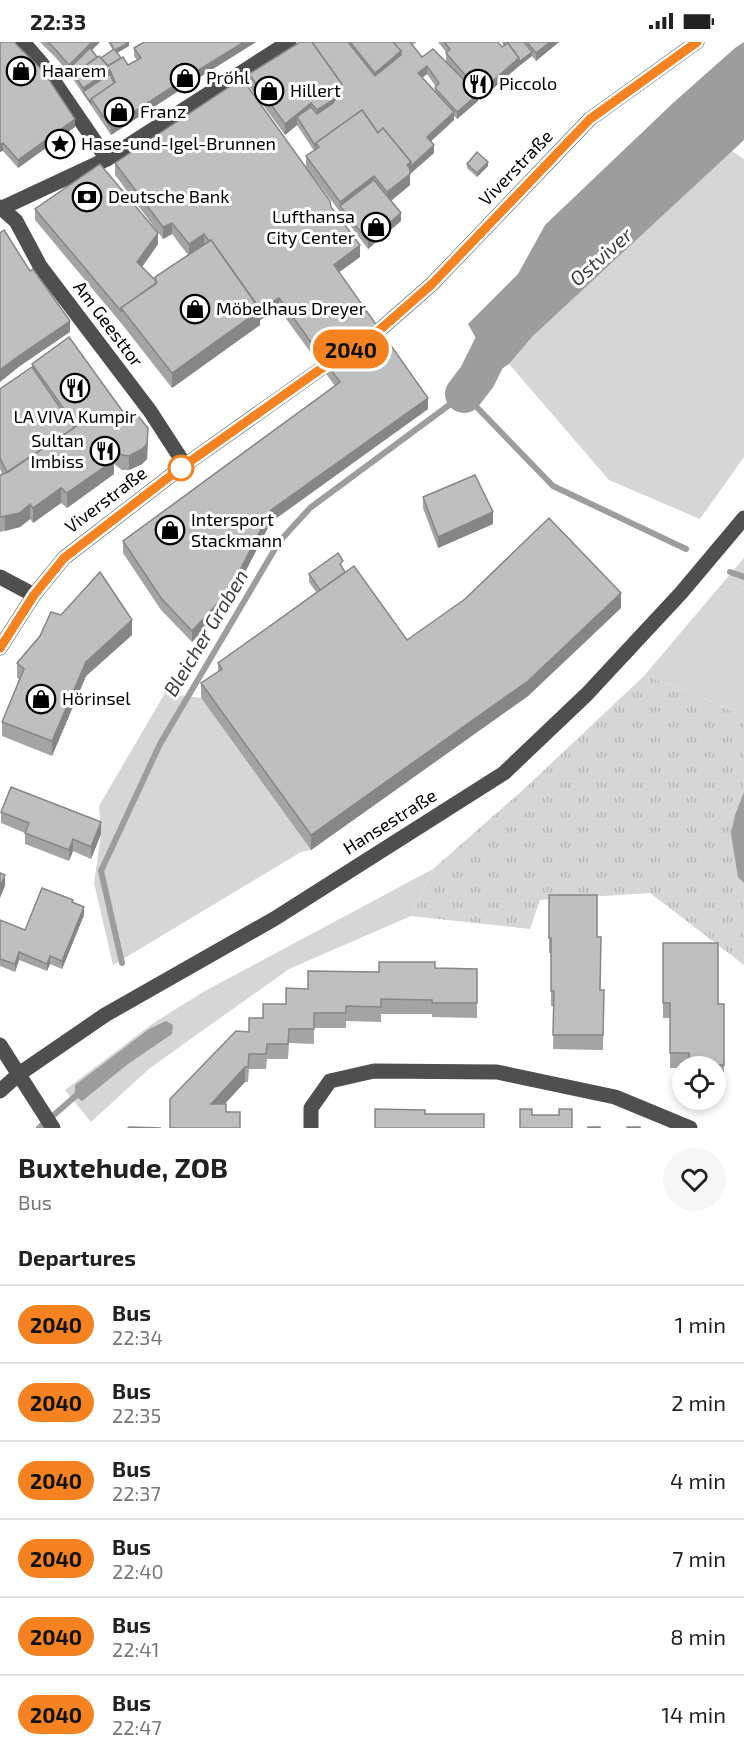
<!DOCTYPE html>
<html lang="en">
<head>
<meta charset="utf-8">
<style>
  body { margin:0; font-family:"Exo 2",sans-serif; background:#f6f6f6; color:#222; height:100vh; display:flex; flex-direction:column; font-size:22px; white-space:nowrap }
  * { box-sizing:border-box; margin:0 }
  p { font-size:20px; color:#767676 }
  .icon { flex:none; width:33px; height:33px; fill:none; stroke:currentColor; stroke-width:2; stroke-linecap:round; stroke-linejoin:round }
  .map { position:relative; height:1086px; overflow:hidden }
  .details { display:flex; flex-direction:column; background:#fff; flex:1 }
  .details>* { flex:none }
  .badge { padding:0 12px; border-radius:20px; font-size:21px; line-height:39px }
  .buttons { position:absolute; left:672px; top:1014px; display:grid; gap:12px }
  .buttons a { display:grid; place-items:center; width:54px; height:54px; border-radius:50%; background:#fff; box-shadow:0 3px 9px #0003; font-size:30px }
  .map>.badge { position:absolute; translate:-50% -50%; box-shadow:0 0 0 3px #fff }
  h2 { padding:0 18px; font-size:22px; line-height:54px }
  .round { display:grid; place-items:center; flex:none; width:63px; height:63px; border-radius:32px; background:#f6f6f6 }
  .headline { display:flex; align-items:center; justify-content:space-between; height:102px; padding:0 18px }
  h1 { font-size:28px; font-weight:700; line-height:45px }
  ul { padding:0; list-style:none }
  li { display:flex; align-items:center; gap:18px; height:78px; padding:0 18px; border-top:2px solid #e0e0e0 }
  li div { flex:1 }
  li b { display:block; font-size:22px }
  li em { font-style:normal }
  li .badge { min-width:66px; font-weight:700; text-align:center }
  .status { display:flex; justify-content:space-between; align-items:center; height:42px; padding:0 30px; background:#fff; direction:ltr }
  .status svg { height:16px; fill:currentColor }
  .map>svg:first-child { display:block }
  .green { fill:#d6d6d6 }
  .park { fill:url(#park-tufts) }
  .water { fill:#9d9d9d }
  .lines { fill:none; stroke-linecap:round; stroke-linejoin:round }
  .stream { stroke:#9d9d9d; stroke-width:6 }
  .river { stroke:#9d9d9d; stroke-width:38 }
  .minor { stroke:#4f4f4f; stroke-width:15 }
  .wall { fill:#a4a4a4; fill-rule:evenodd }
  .shaded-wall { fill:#868686 }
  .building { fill:#bfbfbf; stroke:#868686; stroke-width:1.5 }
  .line-casing { stroke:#fff; stroke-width:14 }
  .line { stroke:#f58220; stroke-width:9 }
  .stop-dot { fill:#fff; stroke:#f58220; stroke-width:3 }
  .labels { text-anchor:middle; stroke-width:6; stroke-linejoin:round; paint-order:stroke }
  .poi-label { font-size:18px; fill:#000; stroke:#fff; text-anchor:start }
  .street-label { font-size:18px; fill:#000; stroke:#fff }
  .water-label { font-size:20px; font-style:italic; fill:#3e3e3e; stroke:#fff }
</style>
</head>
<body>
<div class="status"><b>22:33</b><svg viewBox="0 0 49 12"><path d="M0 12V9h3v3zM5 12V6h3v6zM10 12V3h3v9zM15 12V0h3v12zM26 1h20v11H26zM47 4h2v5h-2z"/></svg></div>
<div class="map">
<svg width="744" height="1086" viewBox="0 0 744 1086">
  <defs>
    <pattern id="park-tufts" width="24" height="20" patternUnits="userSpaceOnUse" patternTransform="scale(1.5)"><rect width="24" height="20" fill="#d6d6d6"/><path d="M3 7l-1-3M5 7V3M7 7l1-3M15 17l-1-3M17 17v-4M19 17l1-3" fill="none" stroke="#b6b6b6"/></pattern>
  </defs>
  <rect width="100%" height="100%" fill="#fff"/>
  <!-- green -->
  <g class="green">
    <path d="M732 109 744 117V415L700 477 609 438 509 322 532 295Z"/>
    <path d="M726 537 744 547V675L685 647 644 634Z"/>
    <path d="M165 651 201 656 311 808 301 810 113 923 94 841 101 792 99 764Z"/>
    <path d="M433 827 411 874 289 927 150 1026 91 1080 65 1048 152 982 203 950Z"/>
  </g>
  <!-- park -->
  <g class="park">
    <path d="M744 516V547L726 537Z"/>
    <path d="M644 634 685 647 744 675V923L650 851 540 858 530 887 411 874 433 827 524 747Z"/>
  </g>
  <!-- water -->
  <g class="water">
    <path d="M744 0V98L532 295 509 322 500 328 492 325 468 282 518 232 545 183 673 61 735 6Z"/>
    <path d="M744 750V841L738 835 731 792 735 773Z"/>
    <path d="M166 979 173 983 172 992 128 1022 82 1059 75 1054V1043L149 987Z"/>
  </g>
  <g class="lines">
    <!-- stream -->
    <g class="stream">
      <path d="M730 530 744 535"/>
      <path d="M122 921 101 829 160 702 279 500 310 466 464 352 553 444 686 507"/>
      <path d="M39 1086 79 1051"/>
    </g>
    <!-- river -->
    <path class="river" d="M464 352 477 335 492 305 519 277"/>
    <!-- minor -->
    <g class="minor">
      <path d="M23 0 42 22 107 117"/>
      <path d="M0 165 16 179 40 224 150 369 185 423"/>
      <path d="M0 167 107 117 289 0"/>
      <path d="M375 292 432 242 590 77 697 0"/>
      <path d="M0 535 34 553"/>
      <path d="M0 606 34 553 64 516 178 428 322 326"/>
      <path d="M0 1003 53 1086"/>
      <path d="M0 1049 19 1032 105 973 274 877 504 731 587 652 681 551 744 476"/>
      <path d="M311 1086V1066L330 1039 374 1029 497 1030 615 1055 690 1086"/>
    </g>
  </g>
  <!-- wall -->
  <g class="wall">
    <path d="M0 0 75 85 18 126 3 109Z"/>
    <path d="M40 0H100L92 8 97 15 101 16 113 8 108 0H129V4L117 11 121 16 128 23 137 18 134 14V6L143 0H256L192 40 111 93 69 31 55 15Z"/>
    <path d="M300 0H417L412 3 422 15 446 19V10L438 0H498L502 5 503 4V0H559L536 19 532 14 519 24 480 58 478 55V59L457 77 454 74V78L431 99 434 111 410 132V143L391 159 401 179 368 207 306 125V114L314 109 297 83 285 93 249 44V32ZM427 32 436 45 435 49 422 36Z"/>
    <path d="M115 121 331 165 360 215 339 230 428 367 271 480 229 561 192 600 161 568 123 511V499L335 344 279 267 260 278V283L172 346 121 281 35 178V167L158 202 142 225 155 238V235L188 213 172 192 163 197 115 133Z"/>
    <path d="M467 122 488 124 477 135 467 126Z"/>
    <path d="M32 322 126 374 148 401 147 417 142 422 129 428H122L114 422V432L67 466 61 461 33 481 30 477 20 485 0 490V433L2 432 0 427V347L32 325Z"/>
    <path d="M423 455 493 482 438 506 423 466Z"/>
    <path d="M343 527 407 598 621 566 528 654 311 808 201 656V641L218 630V621L316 550 309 540V532Z"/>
    <path d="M132 593 86 634 52 714 2 694V680L19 638 17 635V621Z"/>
    <path d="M1 770 101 792 91 817 73 809 69 819 25 802V791L1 781Z"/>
    <path d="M549 853 597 895 600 948H604L603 1008 553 1007 554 964H551V911H549Z"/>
    <path d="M73 861 84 873 62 927 50 922 47 929 19 918 15 930 0 924V878L25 888Z"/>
    <path d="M663 901 718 962H724V1037H716V1024H682V1026H670V976H663Z"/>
    <path d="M435 926 477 927V976L432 975V972H381V980L346 979V986H314V1002L289 1001 288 1017H267L266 1027H249L248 1040H245L224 1062 170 1086 249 990 263 976 286 962 308 947 379 930Z"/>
  </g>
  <!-- shaded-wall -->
  <g class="shaded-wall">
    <path d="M92 0H100L70 30 69 27V23Z"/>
    <path d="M129 0V4L115 12V8Z"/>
    <path d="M244 0H256L192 40 111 93V85L192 32Z"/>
    <path d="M550 0H559L536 19V11Z"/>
    <path d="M401 9V21L375 42V31Z"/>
    <path d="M532 10V14L519 24 480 58V50L519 16Z"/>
    <path d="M427 24V32L418 39V31Z"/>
    <path d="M110 28V36L83 50V46Z"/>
    <path d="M342 42V54L317 79V68Z"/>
    <path d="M478 52V59L457 77V70Z"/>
    <path d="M311 61V73L297 75V83L285 93V82Z"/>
    <path d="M454 70V78L427 103V95Z"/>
    <path d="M75 77V85L18 126V118Z"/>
    <path d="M3 101V109L0 110V102Z"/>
    <path d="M434 103V111L410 132V143L387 162V150L407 123Z"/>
    <path d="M488 120V124L477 135V131Z"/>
    <path d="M374 134V146L340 164V160Z"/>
    <path d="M401 171V179L368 207V199Z"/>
    <path d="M172 181V192L163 197V185Z"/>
    <path d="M158 191V202L137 232V220Z"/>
    <path d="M204 192V203L189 214V202Z"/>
    <path d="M360 203V215L334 234V223Z"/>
    <path d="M279 256V267L260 278V283L172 346V331L259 268Z"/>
    <path d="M70 279V290L20 324 0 340V328L20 313Z"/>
    <path d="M428 356V367L271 480 229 561 192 600V589L271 468Z"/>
    <path d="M148 386 147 417 142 422 129 428V414Z"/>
    <path d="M114 407V432L67 466V451Z"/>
    <path d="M61 446V461L33 481V466Z"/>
    <path d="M30 462V477L20 485 5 489V474Z"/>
    <path d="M493 470V482L438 506V495Z"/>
    <path d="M621 551V566L528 654 311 808V793Z"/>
    <path d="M132 578V593L86 634 52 714V699L86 620Z"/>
    <path d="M101 780V792L91 817V805Z"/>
    <path d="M73 797V809L69 819V808Z"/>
    <path d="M5 833V844L0 856V845Z"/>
    <path d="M84 865V873L62 927V919Z"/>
    <path d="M19 910V918L15 930V922Z"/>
    <path d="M50 914V922L47 929V922Z"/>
    <path d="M245 1025V1040L211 1077V1062Z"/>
  </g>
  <!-- building -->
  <g class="building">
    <path d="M0 0H14L44 30 75 77 18 118 3 101 0 102Z"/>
    <path d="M48 0H92L69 23 55 7Z"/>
    <path d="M110 0H129L115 8 121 16 108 24 101 16 114 7Z"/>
    <path d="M144 0H244L192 32 111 85 91 57 115 40 110 28 83 46 74 32 99 14 108 24 123 15 128 23 141 16 134 6Z"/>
    <path d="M300 0H312L342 42 333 58 317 68 311 61 285 82 249 32Z"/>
    <path d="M312 0H348L375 34 401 13V9L393 0H410L422 15 433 7 478 52 457 70 435 46 439 41 427 24 418 31 454 70 427 95 434 103 411 124V120L383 86 378 91 362 68 316 101V105L297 75 311 65 317 72 333 61 342 46V42Z"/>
    <path d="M350 0H393L401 9 375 31Z"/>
    <path d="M444 0H498L502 5 508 1 519 16 480 50 446 11 450 7Z"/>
    <path d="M503 0H524L532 10 519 20V16L508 1 505 3Z"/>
    <path d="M527 0H550L536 11Z"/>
    <path d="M90 6 97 15 74 32V36L69 27Z"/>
    <path d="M110 32 114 41 91 57V61L83 50Z"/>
    <path d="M235 41 246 42 330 159 331 165 360 203 334 223 428 356 271 468 229 549 192 589 161 556 123 499 340 340 279 256 260 267 211 198 209 199 204 192 189 202 172 181 163 185 115 121Z"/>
    <path d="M362 68 378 91 383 86 411 120 407 123 410 127V132L387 150 374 134 340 160 306 114 319 105 316 101Z"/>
    <path d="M477 110 488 120 477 131 467 122Z"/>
    <path d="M100 122 158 191 137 220 155 238 156 241 121 266V269L35 167Z"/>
    <path d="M374 138 401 171 368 199 340 164Z"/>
    <path d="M4 188 30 229 33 227 70 279 20 313 0 328V191Z"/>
    <path d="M211 198 260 268 172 331 121 266 157 241 155 235Z"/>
    <path d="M69 295 126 374 131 372 138 374 148 386 147 402 142 407 129 414 122 413 114 407 109 411 114 418 67 451 61 446 33 466 30 462 20 471 0 475V433L8 430 76 384 32 322Z"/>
    <path d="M32 325 74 386 7 430 0 416V347Z"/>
    <path d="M475 433 493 470 438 495 423 455Z"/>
    <path d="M549 476 621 551 528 639 311 793 201 641 222 627 218 621 354 524 407 598 465 557Z"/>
    <path d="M338 511 343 519 340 522 345 530 320 548 309 532Z"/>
    <path d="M100 530 132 578 86 620 52 699 2 680 24 627 17 621 40 594 51 570 61 573Z"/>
    <path d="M11 745 101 780 91 805 73 797 69 808 25 791 29 781 1 770Z"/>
    <path d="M0 831 5 833 0 845Z"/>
    <path d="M42 846 73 858 72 860 84 865 62 919 50 914 47 922 19 910 15 922 0 917V878L25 888Z"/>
    <path d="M549 853H597V895H601L600 948H604L603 993H553L554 949H551V896H549Z"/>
    <path d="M663 901H718V962H724V1023H689V1011H670V961H663Z"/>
    <path d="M379 920H435V926L477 927V961H432V958L381 957V965L346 964V971H314V987H289L288 1002H267L266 1012H249L248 1025H245L211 1062H226V1070H240V1086H170V1057L236 989 249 990V976H263V962H286V946L308 947V929L379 930Z"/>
    <path d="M375 1067 425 1068V1072H484V1086H375Z"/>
    <path d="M520 1067H532V1073H559V1067H572V1086H520Z"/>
    <path d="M129 1085 161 1086H128Z"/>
    <rect x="588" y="1085" width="12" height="1"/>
    <rect x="627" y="1085" width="13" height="1"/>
  </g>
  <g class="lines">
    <!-- line casing -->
    <g class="line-casing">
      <path id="line" d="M0 606 34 553 64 516 178 428 322 326 375 292 432 242 590 77 697 0"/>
    </g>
    <!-- line -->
    <use href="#line" class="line"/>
  </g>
  <!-- icons -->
  <defs>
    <g id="shop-ring" transform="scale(1.5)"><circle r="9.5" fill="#fff" stroke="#000" stroke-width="1.5"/><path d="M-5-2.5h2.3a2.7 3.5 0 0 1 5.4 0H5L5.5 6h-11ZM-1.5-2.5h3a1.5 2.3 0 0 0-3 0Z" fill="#000"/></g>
    <g id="restaurant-ring" transform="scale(1.5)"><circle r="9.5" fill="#fff" stroke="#000" stroke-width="1.5"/><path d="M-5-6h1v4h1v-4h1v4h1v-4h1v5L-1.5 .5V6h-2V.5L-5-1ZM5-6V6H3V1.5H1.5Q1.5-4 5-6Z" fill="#000"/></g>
    <g id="sight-ring" transform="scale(1.5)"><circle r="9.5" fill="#fff" stroke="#000" stroke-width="1.5"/><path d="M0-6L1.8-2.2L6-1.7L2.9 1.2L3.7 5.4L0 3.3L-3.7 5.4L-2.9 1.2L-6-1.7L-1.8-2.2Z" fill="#000"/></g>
    <g id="bank-ring" transform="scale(1.5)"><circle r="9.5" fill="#fff" stroke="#000" stroke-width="1.5"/><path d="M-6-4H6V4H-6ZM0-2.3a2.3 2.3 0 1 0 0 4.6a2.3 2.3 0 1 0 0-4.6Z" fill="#000"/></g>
  </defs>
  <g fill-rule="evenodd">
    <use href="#shop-ring" x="21" y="29"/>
    <use href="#shop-ring" x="185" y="36"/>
    <use href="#restaurant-ring" x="478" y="42"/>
    <use href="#shop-ring" x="269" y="49"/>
    <use href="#shop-ring" x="119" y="70"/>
    <use href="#sight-ring" x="60" y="102"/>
    <use href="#bank-ring" x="87" y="155"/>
    <use href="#shop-ring" x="376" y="185"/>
    <use href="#shop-ring" x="195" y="267"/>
    <use href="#restaurant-ring" x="75" y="346"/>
    <use href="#restaurant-ring" x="105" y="409"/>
    <use href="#shop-ring" x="170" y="488"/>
    <use href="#shop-ring" x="41" y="657"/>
  </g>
  <!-- markers -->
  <circle class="stop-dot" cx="181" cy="426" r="12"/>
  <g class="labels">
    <!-- poi labels -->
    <g class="poi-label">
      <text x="42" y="35">Haarem</text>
      <text x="206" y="42">Pröhl</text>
      <text x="499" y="48">Piccolo</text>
      <text x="290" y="55">Hillert</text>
      <text x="140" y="76">Franz</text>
      <text x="81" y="108">Hase-und-Igel-Brunnen</text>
      <text x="108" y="161">Deutsche Bank</text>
      <text x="355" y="181" text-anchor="end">Lufthansa<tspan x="355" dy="21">City Center</tspan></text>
      <text x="216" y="273">Möbelhaus Dreyer</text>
      <text x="75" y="381" text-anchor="middle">LA VIVA Kumpir</text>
      <text x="84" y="405" text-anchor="end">Sultan<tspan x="84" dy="21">Imbiss</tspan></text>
      <text x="191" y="484">Intersport<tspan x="191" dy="21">Stackmann</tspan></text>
      <text x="62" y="663">Hörinsel</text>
    </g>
    <!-- street labels -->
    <g class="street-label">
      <text transform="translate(516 126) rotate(-46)" y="6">Viverstraße</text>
      <text transform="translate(108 282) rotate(53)" y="6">Am Geesttor</text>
      <text transform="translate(106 458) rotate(-37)" y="6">Viverstraße</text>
      <text transform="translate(390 780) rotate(-32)" y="6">Hansestraße</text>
    </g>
    <!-- water labels -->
    <g class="water-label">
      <text transform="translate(601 215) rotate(-42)" y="7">Ostviver</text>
      <text transform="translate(206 591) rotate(-59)" y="7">Bleicher Graben</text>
    </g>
  </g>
</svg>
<div class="buttons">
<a><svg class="icon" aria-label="locate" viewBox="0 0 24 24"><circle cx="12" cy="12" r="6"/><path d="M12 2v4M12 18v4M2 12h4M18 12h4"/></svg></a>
</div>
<b class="badge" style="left:351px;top:307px;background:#f58220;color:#111">2040</b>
</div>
<section class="details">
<div class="headline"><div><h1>Buxtehude, ZOB</h1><p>Bus</p></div><a class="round"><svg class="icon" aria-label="heart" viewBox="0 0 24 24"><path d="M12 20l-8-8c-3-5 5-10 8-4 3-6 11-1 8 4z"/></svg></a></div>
<h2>Departures</h2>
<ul>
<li><span class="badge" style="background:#f58220;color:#111">2040</span><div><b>Bus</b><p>22:34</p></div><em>1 min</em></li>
<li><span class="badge" style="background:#f58220;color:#111">2040</span><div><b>Bus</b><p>22:35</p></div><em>2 min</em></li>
<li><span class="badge" style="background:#f58220;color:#111">2040</span><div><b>Bus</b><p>22:37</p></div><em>4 min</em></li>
<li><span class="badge" style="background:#f58220;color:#111">2040</span><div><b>Bus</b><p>22:40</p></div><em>7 min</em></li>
<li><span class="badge" style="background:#f58220;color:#111">2040</span><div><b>Bus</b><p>22:41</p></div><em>8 min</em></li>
<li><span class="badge" style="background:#f58220;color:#111">2040</span><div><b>Bus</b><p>22:47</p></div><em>14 min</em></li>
</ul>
</section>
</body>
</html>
